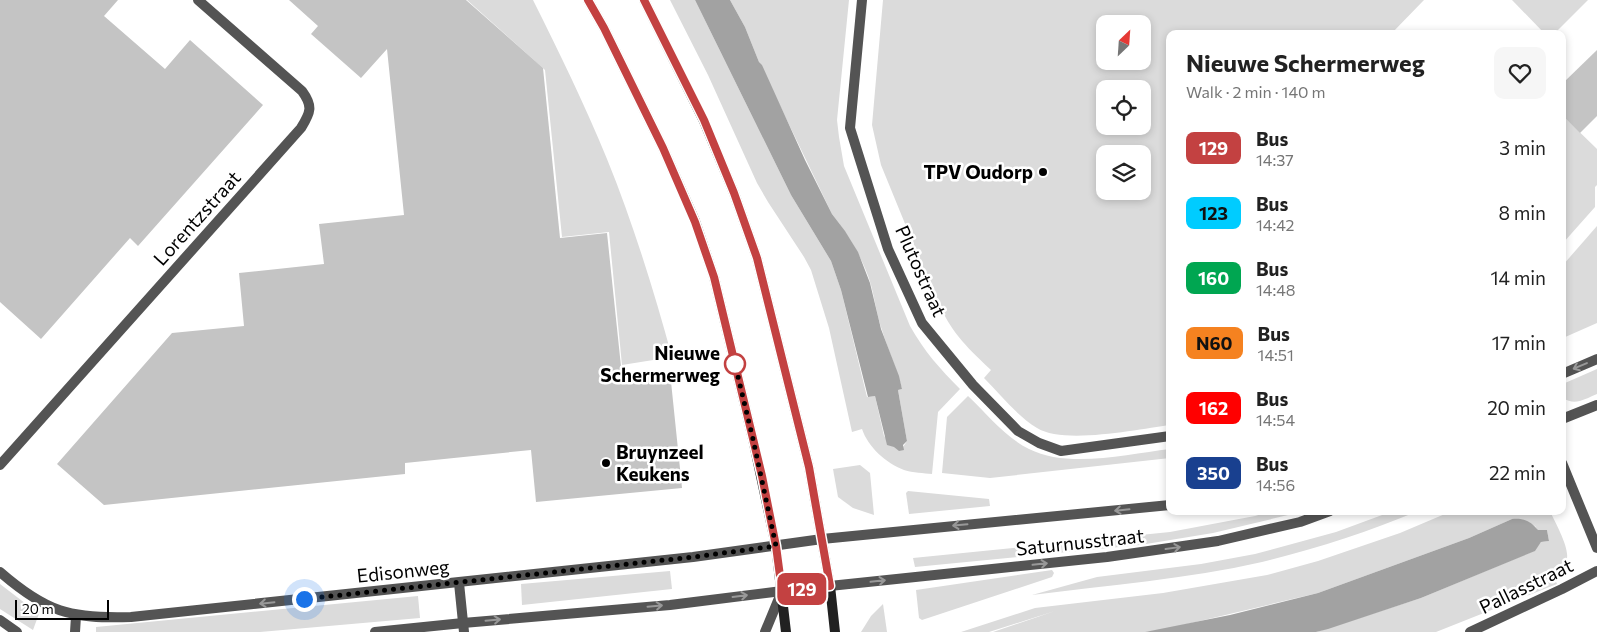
<!DOCTYPE html>
<html lang="en">
<head>
<meta charset="utf-8">
<style>
  body { margin:0; font-family:Commissioner,sans-serif; background:#f6f6f6; color:#222; height:100vh; display:flex; flex-direction:column; font-size:19px; white-space:nowrap }
  * { box-sizing:border-box; margin:0 }
  p { font-size:16px; color:#767676 }
  .icon { flex:none; width:28px; height:28px; fill:none; stroke:currentColor; stroke-width:2; stroke-linecap:round; stroke-linejoin:round }
  .map { position:relative; flex:1; overflow:hidden }
  .panel { position:absolute; left:1166px; top:30px; width:400px; height:485px; display:flex; flex-direction:column; background:#fff; border-radius:10px; box-shadow:0 2px 8px #0003 }
  .panel>* { flex:none }
  .badge { padding:0 10px; border-radius:8px; font-size:18px; line-height:32px }
  .needle { width:32px; rotate:25deg }
  .buttons { position:absolute; left:1096px; top:15px; display:grid; gap:10px }
  .buttons a { display:grid; place-items:center; width:55px; height:55px; border-radius:10px; background:#fff; box-shadow:0 2px 8px #0003; font-size:25px }
  .scale { position:absolute; left:15px; bottom:12px; width:94px; box-sizing:border-box; padding-left:5px; border:2px solid #000; border-top:0; font-size:14px; line-height:18px; white-space:nowrap; color:#000; -webkit-text-stroke:4px #fff; paint-order:stroke }
  .you { position:absolute; width:25px; height:25px; margin:-12px; border:4px solid #fff; border-radius:50%; background:#1a73e8; box-shadow:0 0 0 8px #1a73e833 }
  .map>.badge { position:absolute; translate:-50% -50%; box-shadow:0 0 0 2px #fff }
  .round { display:grid; place-items:center; flex:none; width:52px; height:52px; border-radius:10px; background:#f6f6f6 }
  .overview { display:flex; align-items:center; justify-content:space-between; height:85px; padding:0 20px }
  h1 { font-size:24px; font-weight:700; line-height:38px }
  ul { padding:0; list-style:none }
  li { display:flex; align-items:center; gap:15px; height:65px; padding:0 20px }
  li div { flex:1 }
  li b { display:block; font-size:19px }
  li em { font-style:normal }
  li .badge { min-width:55px; font-weight:700; text-align:center }
  .map>svg:first-child { display:block }
  .green { fill:#dbdbdb; fill-rule:evenodd }
  .water { fill:#a2a2a2 }
  .building { fill:#c4c4c4 }
  .lines { fill:none; stroke-linecap:round; stroke-linejoin:round }
  .service { stroke:#545454; stroke-width:10 }
  .minor { stroke:#545454; stroke-width:10 }
  .tertiary { stroke:#545454; stroke-width:10 }
  .secondary { stroke:#212121; stroke-width:10 }
  .oneway { stroke:#989898 }
  .line-casing { stroke:#fff; stroke-width:11 }
  .line { stroke:#c34141; stroke-width:8 }
  .walk { stroke:#000; stroke-width:5; stroke-dasharray:0 9 }
  .poi-dot { fill:#000; stroke:#fff; stroke-width:2 }
  .stop-dot { fill:#fff; stroke:#c34141; stroke-width:2.5 }
  .labels { text-anchor:middle; stroke-width:5; stroke-linejoin:round; paint-order:stroke }
  .poi-label { font-size:19px; font-weight:bold; fill:#000; stroke:#fff; text-anchor:end }
  .street-label { font-size:19px; fill:#000; stroke:#fff }
  .stop-label { font-size:19px; font-weight:bold; fill:#000; stroke:#fff; text-anchor:end }
</style>
</head>
<body>
<div class="map">
<svg width="1597" height="632" viewBox="0 0 1597 632">
  <rect width="100%" height="100%" fill="#fff"/>
  <!-- green -->
  <g class="green">
    <path d="M467 0H533C559 52 585 105 607 159 633 223 654 291 672 357L622 365 609 232 562 237 545 70Z"/>
    <path d="M670 0H695L791 195 831 261 841 290 867 397 875 396 884 436 898 449 903 447 907 441 898 390 902 389C897 369 888 350 882 330 877 316 875 300 871 285 863 258 849 236 832 214L759 62 745 27 730 0H849L837 120 839 137 844 166 910 326C924 351 940 369 960 389L938 412 932 474C924 473 913 473 904 470 886 463 868 447 862 429L852 432 829 328 811 270 804 257 768 202 757 183 708 75Z"/>
    <path d="M883 0H1424L1391 34H1170V425C1139 429 1064 445 1037 428 1017 416 1001 395 984 378L991 370C969 349 953 335 940 306L936 307 930 294 933 292 881 165 872 125ZM1105 24H1142V61H1105ZM1105 89H1142V126H1105ZM1105 154H1142V191H1105Z"/>
    <path d="M1512 0H1588L1554 34H1545Z"/>
    <path d="M1562 115 1597 149V185L1595 187V207L1563 243Z"/>
    <path d="M1597 226V323L1563 338V265Z"/>
    <path d="M1597 369V394C1585 399 1575 406 1563 398V386L1565 383Z"/>
    <path d="M968 396C987 414 1005 437 1029 449 1069 469 1127 454 1170 449V458L990 478 942 473 947 417Z"/>
    <path d="M860 465 870 473 874 515 853 508 838 497 833 469Z"/>
    <path d="M908 491 989 499 990 506 909 514 906 493Z"/>
    <path d="M1272 511H1305L1213 533 1140 545 915 567 913 558 1170 532 1255 516Z"/>
    <path d="M1393 511H1418C1368 532 1315 549 1262 562 1187 579 1109 585 1032 595L1097 577 1201 564 1255 554 1336 532Z"/>
    <path d="M1452 511H1550C1555 522 1569 547 1567 558 1566 562 1562 564 1559 567L1560 571 1553 575 1557 584 1436 632H1316L1421 598 1534 551 1541 542 1549 541 1547 530 1538 531 1535 526 1512 519 1469 538 1318 593 1166 629 1145 632H993L1055 611 989 632H961L1035 608 1163 593 1267 575 1318 561 1400 533Z"/>
    <path d="M1052 570 1054 573 1052 577 922 620 919 618 916 590Z"/>
    <path d="M670 571 672 589 522 605 521 584Z"/>
    <path d="M0 584 30 607 40 611 33 630 0 609Z"/>
    <path d="M418 596 420 618 260 632H96V627Z"/>
    <path d="M883 604 887 632H861L871 616Z"/>
  </g>
  <!-- water -->
  <g class="water">
    <path d="M695 0H730L745 27 759 62 762 65 805 160 832 214 845 231 858 252 870 283 881 329 899 376 902 389 898 390 907 441 903 445 904 450 899 451 894 447 887 445 875 396 868 397 841 290 831 261 791 195Z"/>
    <path d="M1512 519C1524 518 1530 521 1538 530H1547L1549 541 1541 542 1535 551 1421 598 1328 629 1316 632H1145L1230 615 1318 593 1469 538Z"/>
  </g>
  <!-- building -->
  <g class="building">
    <path d="M0 0H118L104 16 165 69 190 40 263 105 138 246 130 238 41 339 0 302Z"/>
    <path d="M289 0H466L543 68 560 238 607 233 622 376 670 372 682 488 536 502 531 450 405 463V474L104 505 57 464 172 333 244 326 239 273 324 264 319 224 404 215 387 49 361 78 311 34 318 26Z"/>
    <path d="M1597 50V116L1580 133 1562 115V84Z"/>
  </g>
  <g class="lines">
    <!-- service -->
    <path class="service" d="M765 632 782 591"/>
    <!-- minor -->
    <g class="minor">
      <path d="M862 0 850 128 888 249 922 323 973 385 1018 431 1039 443 1061 451 1170 436"/>
      <path d="M1562 463 1597 548"/>
      <path d="M0 465 301 128C311 112 313 106 302 91L198 0"/>
      <path d="M459 583 464 632"/>
      <path d="M75 632 76 616"/>
      <path d="M1470 632 1562 589 1597 571"/>
    </g>
    <!-- tertiary -->
    <g class="tertiary">
      <path d="M1562 374 1597 359"/>
      <path d="M1562 419 1597 405"/>
      <path d="M0 572C46 612 70 619 131 617L693 557 822 539 1170 505"/>
      <path d="M0 620 17 632"/>
      <path d="M375 632 463 623 670 605 782 591 1107 557 1218 541 1300 522 1330 511"/>
    </g>
    <!-- secondary -->
    <g class="secondary">
      <path d="M588 0 604 28 663 148 695 221 714 277 753 439 776 546 786 632"/>
      <path d="M644 0 704 121 734 193 757 258 809 467 830 586 835 632"/>
    </g>
  </g>
  <!-- one-way arrows -->
  <defs><path id="oneway-shaft" d="M-6 0H5M1.5-3L5.5 0L1.5 3" fill="none" stroke-width="1.6" stroke-linecap="round" stroke-linejoin="round" transform="scale(1.25)"/></defs>
  <g class="oneway">
    <use href="#oneway-shaft" transform="translate(1580 366) rotate(157)"/>
    <use href="#oneway-shaft" transform="translate(1122 510) rotate(174)"/>
    <use href="#oneway-shaft" transform="translate(960 525) rotate(175)"/>
    <use href="#oneway-shaft" transform="translate(1173 548) rotate(-8)"/>
    <use href="#oneway-shaft" transform="translate(1040 564) rotate(-6)"/>
    <use href="#oneway-shaft" transform="translate(878 581) rotate(-6)"/>
    <use href="#oneway-shaft" transform="translate(740 596) rotate(-7)"/>
    <use href="#oneway-shaft" transform="translate(267 603) rotate(174)"/>
    <use href="#oneway-shaft" transform="translate(655 606) rotate(-5)"/>
    <use href="#oneway-shaft" transform="translate(493 620) rotate(-5)"/>
  </g>
  <g class="lines">
    <!-- line casing -->
    <g class="line-casing">
      <path id="line" d="M588 0 604 28 663 148 695 222 714 277 762 476 776 546 782 591 830 586 809 467 757 258 734 193 704 120 644 0"/>
    </g>
    <!-- line -->
    <use href="#line" class="line"/>
    <!-- walk -->
    <path class="walk" d="M304 599 693 557 776 546 753 439 735 364"/>
  </g>
  <!-- markers -->
  <g class="poi-dot">
    <circle cx="1043" cy="172" r="5"/>
    <circle cx="606" cy="463" r="5"/>
  </g>
  <circle class="stop-dot" cx="735" cy="364" r="10"/>
  <g class="labels">
    <!-- poi labels -->
    <g class="poi-label">
      <text x="1033" y="179">TPV Oudorp</text>
      <text x="616" y="459" text-anchor="start">Bruynzeel<tspan x="616" dy="22">Keukens</tspan></text>
    </g>
    <!-- street labels -->
    <g class="street-label">
      <text transform="translate(197 218) rotate(-48)" y="7">Lorentzstraat</text>
      <text transform="translate(921 271) rotate(66)" y="7">Plutostraat</text>
      <text transform="translate(1080 542) rotate(-6)" y="7">Saturnusstraat</text>
      <text transform="translate(403 571) rotate(-6)" y="7">Edisonweg</text>
      <text transform="translate(1526 586) rotate(-26)" y="7">Pallasstraat</text>
    </g>
    <!-- stop labels -->
    <g class="stop-label">
      <text x="720" y="360">Nieuwe<tspan x="720" dy="22">Schermerweg</tspan></text>
    </g>
  </g>
</svg>
<div class="buttons">
<a><svg class="needle" viewBox="-14 -14 28 28"><path d="M0-13l5 13h-10z" fill="#e53935"/><path d="M0 13l5-13h-10z" fill="#767676"/></svg></a>
<a><svg class="icon" aria-label="locate" viewBox="0 0 24 24"><circle cx="12" cy="12" r="6"/><path d="M12 2v4M12 18v4M2 12h4M18 12h4"/></svg></a>
<a><svg class="icon" aria-label="layers" viewBox="0 0 24 24"><path d="M12 4l9 5-9 5-9-5zM3 14l9 5 9-5"/></svg></a>
</div>
<div class="scale">20 m</div>
<div class="you" style="left:304px;top:599px"></div>
<b class="badge" style="left:802px;top:589px;background:#c34141;color:#fff">129</b>
<section class="panel">
<div class="overview"><div><h1>Nieuwe Schermerweg</h1><p>Walk · 2 min · 140 m</p></div><a class="round"><svg class="icon" aria-label="heart" viewBox="0 0 24 24"><path d="M12 20l-8-8c-3-5 5-10 8-4 3-6 11-1 8 4z"/></svg></a></div>
<ul>
<li><span class="badge" style="background:#c34141;color:#fff">129</span><div><b>Bus</b><p>14:37</p></div><em>3 min</em></li>
<li><span class="badge" style="background:#0cf;color:#111">123</span><div><b>Bus</b><p>14:42</p></div><em>8 min</em></li>
<li><span class="badge" style="background:#00a651;color:#fff">160</span><div><b>Bus</b><p>14:48</p></div><em>14 min</em></li>
<li><span class="badge" style="background:#f58220;color:#111">N60</span><div><b>Bus</b><p>14:51</p></div><em>17 min</em></li>
<li><span class="badge" style="background:#f00;color:#fff">162</span><div><b>Bus</b><p>14:54</p></div><em>20 min</em></li>
<li><span class="badge" style="background:#19408f;color:#fff">350</span><div><b>Bus</b><p>14:56</p></div><em>22 min</em></li>
</ul>
</section>
</div>
</body>
</html>
